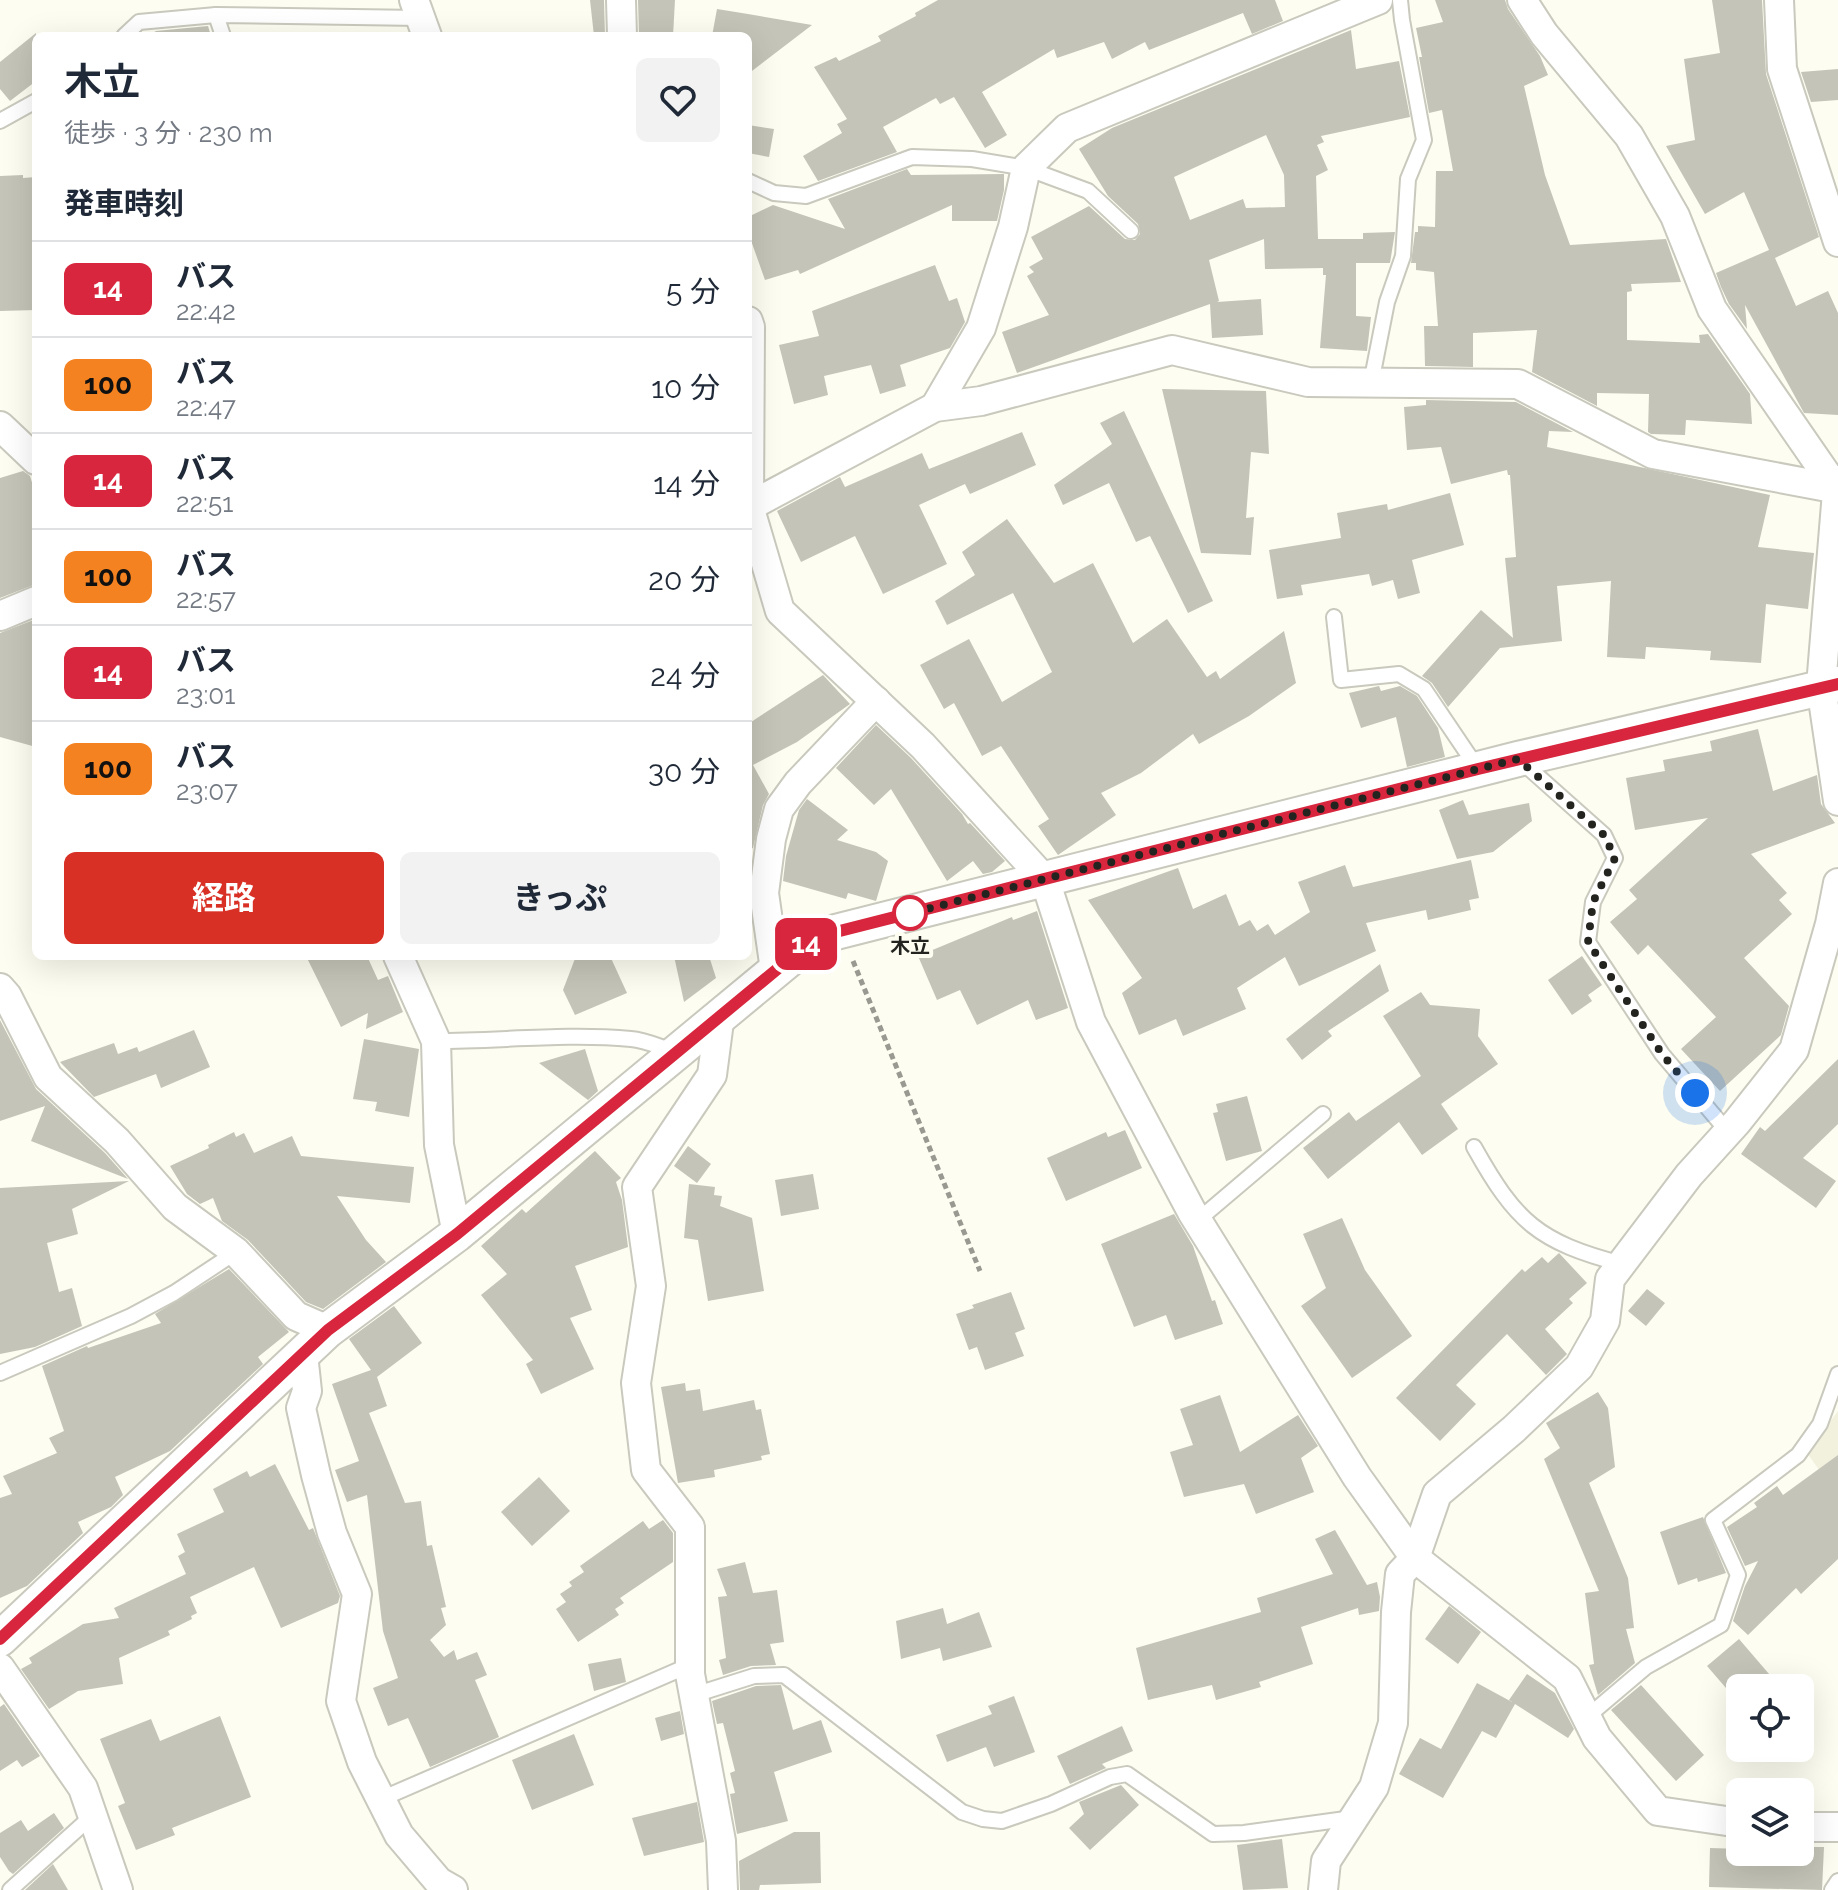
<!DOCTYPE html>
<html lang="ja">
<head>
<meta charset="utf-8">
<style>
  body { margin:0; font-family:Raleway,"Noto Sans JP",sans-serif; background:#f2f2f3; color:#1f2937; height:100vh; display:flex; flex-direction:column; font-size:30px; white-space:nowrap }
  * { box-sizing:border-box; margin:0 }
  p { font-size:26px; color:#747a83 }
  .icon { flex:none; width:44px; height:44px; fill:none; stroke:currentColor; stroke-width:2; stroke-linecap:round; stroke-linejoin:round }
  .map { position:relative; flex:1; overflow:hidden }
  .panel { position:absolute; left:32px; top:32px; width:720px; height:928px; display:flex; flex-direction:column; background:#fff; border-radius:12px; box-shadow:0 8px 32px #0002 }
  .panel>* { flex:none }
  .badge { padding:0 16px; border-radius:12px; font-size:28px; line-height:52px }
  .buttons { position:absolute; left:1726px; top:1674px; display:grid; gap:16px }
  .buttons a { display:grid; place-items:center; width:88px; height:88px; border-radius:12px; background:#fff; box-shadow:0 8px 32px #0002; font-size:40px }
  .you { position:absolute; width:40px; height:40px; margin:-20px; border:6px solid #fff; border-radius:50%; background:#1a73e8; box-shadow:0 0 0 12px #1a73e833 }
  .map>.badge { position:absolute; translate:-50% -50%; box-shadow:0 0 0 4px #fff }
  h2 { padding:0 32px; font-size:30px; line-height:72px }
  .round { display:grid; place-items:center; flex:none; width:84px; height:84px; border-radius:12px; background:#f2f2f3 }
  .headline { display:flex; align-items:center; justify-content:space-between; height:136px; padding:0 32px }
  h1 { font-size:38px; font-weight:700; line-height:60px }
  .button { display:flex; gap:16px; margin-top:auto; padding:16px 32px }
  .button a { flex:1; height:92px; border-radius:12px; background:#d93025; color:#fff; font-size:32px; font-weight:700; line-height:92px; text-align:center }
  .button a+a { background:#f2f2f3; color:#1f2937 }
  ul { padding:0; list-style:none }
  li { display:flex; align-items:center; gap:24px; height:96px; padding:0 32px; border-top:2px solid #e0e1e3 }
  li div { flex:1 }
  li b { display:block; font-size:30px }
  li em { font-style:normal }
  li .badge { min-width:88px; font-weight:700; text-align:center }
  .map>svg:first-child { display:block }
  .built { fill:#f2f1de }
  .building { fill:#c4c4b8; fill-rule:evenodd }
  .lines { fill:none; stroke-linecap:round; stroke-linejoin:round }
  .service-casing { stroke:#c9c9be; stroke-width:18 }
  .minor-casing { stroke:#c9c9be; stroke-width:32 }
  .tertiary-casing { stroke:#c9c9be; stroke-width:38 }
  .path { stroke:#999991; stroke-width:5; stroke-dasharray:6 4; stroke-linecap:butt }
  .service { stroke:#fff; stroke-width:14 }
  .minor { stroke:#fff; stroke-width:28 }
  .tertiary { stroke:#fff; stroke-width:34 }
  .line-casing { stroke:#fff; stroke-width:18 }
  .line { stroke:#d7263d; stroke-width:12 }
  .walk { stroke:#23231f; stroke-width:8; stroke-dasharray:0 14.4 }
  .stop-dot { fill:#fff; stroke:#d7263d; stroke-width:4 }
  .labels { text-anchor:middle; stroke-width:8; stroke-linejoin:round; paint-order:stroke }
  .stop-label { font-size:20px; font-weight:bold; fill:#23231f; stroke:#fdfdf1 }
</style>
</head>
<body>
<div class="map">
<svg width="1838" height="1890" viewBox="0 0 1838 1890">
  <rect width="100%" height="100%" fill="#fdfdf1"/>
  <!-- built -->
  <path class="built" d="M1838 1411V1496L1807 1453Z"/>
  <!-- building -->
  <g class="building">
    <path d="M590 0H604L605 36H594Z"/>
    <path d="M638 0H675L673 36H639Z"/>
    <path d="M938 0H1275L1283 21 1252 34 1243 13 1149 50 1145 42 1112 59 1104 42 1057 58 1054 49 982 92 1007 135 985 148 954 97 940 104 936 98 883 127 897 152 818 181 803 156 842 133 837 124 847 119 814 67 836 57 839 61 881 41 878 36 916 16 915 13Z"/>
    <path d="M1435 0H1505L1508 9 1540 56 1548 75 1524 86 1545 175 1570 245 1666 239 1681 282 1631 284 1632 291 1627 292V340L1700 343 1699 335 1708 334 1750 394 1752 424 1686 420 1685 435 1651 434 1648 432 1649 394 1597 393V406L1532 372 1537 330 1473 333V367L1425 366 1424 326H1438L1434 272 1416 270V263H1411L1415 232H1418V226L1435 227 1436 171H1453L1442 110 1429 113 1419 57H1422L1416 28 1443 22Z"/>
    <path d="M1712 0H1762L1766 74 1819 237 1775 258 1796 306 1828 291 1838 313V415L1804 413 1745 305 1747 329 1729 304 1721 287 1716 273 1769 250 1744 192 1705 214 1666 146 1695 140 1684 59 1720 53Z"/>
    <path d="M717 9 748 14 812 25 748 74V36H712Z"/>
    <path d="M208 26 211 36H148L156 31Z"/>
    <path d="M1351 30 1356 69 1399 61 1410 117 1321 136 1324 142 1317 145 1328 170 1316 176 1318 239H1363V233L1395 232 1390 263H1356V316L1371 317 1367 351 1320 348 1326 275H1323V268L1265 269 1264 239 1209 260 1219 301 1217 302 1261 299 1263 335 1212 338 1210 304 1017 373 1002 332 1049 315 1027 276 1034 272 1029 267 1043 259 1031 237 1089 206 1125 239 1135 240 1140 234 1138 224 1108 196 1079 149 1112 128ZM1266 135 1284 175 1285 207 1246 208 1243 199 1190 220 1174 177Z"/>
    <path d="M36 33V81L10 101 0 89V62Z"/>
    <path d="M1838 69V100L1811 102 1801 72Z"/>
    <path d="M748 125 774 129 769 157 748 153Z"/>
    <path d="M907 169 911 175 1004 174V190L997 221H952V205L800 274 798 270 765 280 748 232V217L773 205 845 229 828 199Z"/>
    <path d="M23 175V178L36 177V310L0 311V176Z"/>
    <path d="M935 265 949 301 957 298 965 322 950 348 900 365 906 386 880 394 871 365 824 376 828 395 794 404 779 345 819 336 812 311Z"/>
    <path d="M1162 389 1266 391 1269 454 1251 452 1246 518 1254 517 1251 555 1201 553Z"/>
    <path d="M1426 400 1516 402 1573 432 1549 431 1547 447 1770 495 1758 547 1814 553 1808 609 1766 604 1761 663 1710 660 1711 651 1646 647 1645 659 1607 657 1611 581 1557 586 1562 641 1500 648 1448 707 1432 683 1422 676 1481 610 1513 638 1505 558 1516 557 1510 475H1508L1507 470 1451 484 1441 447 1407 450 1404 407 1426 405Z"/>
    <path d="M1124 411 1213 601 1188 613 1150 536 1136 542 1109 483 1063 505 1054 485 1112 444 1100 423Z"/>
    <path d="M1022 432 1036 465 970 494 965 484 919 505 947 564 883 594 855 536 801 562 777 511 840 477 845 487 922 453 929 469Z"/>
    <path d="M23 471 30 476 36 495V584L0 598V478Z"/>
    <path d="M1450 493 1464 545 1412 560 1420 593 1398 599 1393 580 1372 586 1369 574 1301 585 1303 595 1277 599 1269 550 1341 538 1337 513 1387 504 1388 510Z"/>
    <path d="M1007 519 1054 583 1093 563 1133 643 1167 619 1207 677 1216 671 1220 679 1284 631 1296 683 1249 716 1199 744 1193 734 1141 773 1101 793 1116 815 1058 855 1038 826 1049 819 1001 746 982 756 954 703 944 709 920 665 969 639 1002 702 1052 672 1013 593 947 625 935 601 975 575 962 552Z"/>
    <path d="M36 619V747L0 737V633Z"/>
    <path d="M823 675 850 704 797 742 753 765 769 794 763 805 753 848 748 850V724Z"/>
    <path d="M1379 686 1381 691 1400 686 1417 696 1438 728 1445 757 1407 767 1396 717 1361 728 1349 693Z"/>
    <path d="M876 725 911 758 962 814 968 824 970 823 1005 861 992 872 983 874 973 861 947 881 891 789 874 805 836 768Z"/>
    <path d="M1758 729 1773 791 1817 775 1821 804 1835 823 1751 854 1787 893 1779 900 1792 914 1744 958 1789 1006 1781 1035 1720 1091 1681 1049 1716 1017 1648 945 1638 955 1610 922 1637 899 1629 890 1708 818 1635 830 1626 778 1665 771 1663 760 1712 751 1710 741Z"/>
    <path d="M807 799 848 830 837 840 876 852 888 861 876 901 848 893 846 899 783 881 786 856 799 810Z"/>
    <path d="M1463 800 1469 815 1529 803 1532 821 1493 852 1457 859 1439 810Z"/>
    <path d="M1471 860 1479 898 1469 900 1471 910 1428 920 1426 910 1366 923 1376 951 1299 986 1285 957 1237 988 1246 1009 1183 1036 1176 1019 1139 1035 1122 993 1142 978 1088 900 1178 868 1193 909 1226 894 1239 926 1250 920 1257 931 1268 924 1275 935 1310 912 1298 882 1345 865 1353 887Z"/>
    <path d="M1037 911 1068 1008 1036 1020 1028 1000 977 1025 960 990 937 1000 918 956 1012 917 1013 920Z"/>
    <path d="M306 956H367L378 980 388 976 403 1012 366 1029 368 1013 341 1027Z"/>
    <path d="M576 956H610L627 993 575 1015 563 990Z"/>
    <path d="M674 956H709L716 978 684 1002Z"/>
    <path d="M1582 956 1602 985 1588 995 1592 1001 1572 1015 1548 980Z"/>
    <path d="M1380 964 1389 991 1328 1031 1332 1036 1302 1060 1286 1039Z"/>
    <path d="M1421 992 1430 1005 1480 1009 1478 1036 1498 1064 1441 1104 1458 1129 1422 1155 1399 1122 1328 1179 1303 1148 1349 1112 1356 1121 1421 1076 1383 1016Z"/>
    <path d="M0 1020 36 1089 105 1153 128 1179 31 1141 45 1106 0 1121Z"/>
    <path d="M194 1030 210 1067 161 1088 156 1074 94 1097 60 1062 114 1043 118 1054 137 1047 139 1052Z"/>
    <path d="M364 1039 419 1049 409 1117 375 1111 377 1102 353 1099Z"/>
    <path d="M585 1049 598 1091 588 1100 539 1063Z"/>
    <path d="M1838 1059V1124L1803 1158 1836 1181 1816 1208 1741 1154 1760 1127 1765 1131Z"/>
    <path d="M1247 1096 1262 1151 1226 1161 1213 1113 1218 1112 1216 1104Z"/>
    <path d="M1125 1130 1142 1168 1066 1201 1047 1158 1106 1132 1108 1137Z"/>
    <path d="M234 1132 236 1137 244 1133 254 1153 292 1136 301 1156 414 1167 410 1203 337 1196 366 1240 386 1262 323 1309 306 1302 248 1240 222 1221 213 1198 200 1204 187 1194 170 1166 209 1148 208 1145Z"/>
    <path d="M688 1146 711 1164 697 1183 674 1166Z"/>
    <path d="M595 1151 621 1178 616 1182 622 1200 628 1247 575 1266 592 1310 570 1318 594 1369 541 1394 526 1364 533 1360 481 1295 507 1274 481 1246 522 1209 526 1213Z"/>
    <path d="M813 1174 819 1209 781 1216 775 1180Z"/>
    <path d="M129 1181 72 1209 78 1234 47 1243 59 1292 72 1288 82 1326 35 1347 0 1354V1188Z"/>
    <path d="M689 1184 715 1187 714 1195 722 1196 720 1206 752 1218 764 1291 708 1301 698 1240 684 1238Z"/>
    <path d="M1174 1214 1193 1246 1212 1301 1215 1300 1223 1324 1175 1340 1166 1315 1134 1327 1101 1244Z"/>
    <path d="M1342 1218 1365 1270 1412 1336 1352 1378 1301 1306 1326 1288 1303 1234Z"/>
    <path d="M1559 1253 1587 1283 1569 1299 1573 1303 1545 1329 1567 1354 1546 1375 1507 1334 1456 1385 1476 1404 1440 1441 1396 1398 1522 1269 1525 1272 1542 1257 1548 1263Z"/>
    <path d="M229 1269 289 1332 258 1357 263 1364 170 1451 115 1477 123 1495 111 1507 78 1522 83 1533 27 1586 0 1598V1498L12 1494 3 1476 57 1453 49 1438 64 1431 42 1366 87 1346 88 1348 161 1323 155 1314Z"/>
    <path d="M1647 1289 1665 1303 1646 1326 1628 1311Z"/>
    <path d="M1011 1292 1025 1329 1015 1333 1024 1356 985 1370 977 1347 969 1350 956 1314 974 1308 972 1305Z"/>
    <path d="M394 1306 422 1343 377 1377 387 1406 369 1413 405 1503 421 1501 427 1546 432 1545 446 1607 441 1608 446 1625 430 1640 444 1657 454 1650 457 1660 477 1652 487 1675 475 1680 499 1737 430 1767 408 1718 388 1726 373 1688 398 1678 383 1631 367 1495 347 1502 335 1470 359 1461 332 1384 371 1370 349 1339Z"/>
    <path d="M685 1383 686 1391 700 1389 703 1411 754 1400 756 1410 761 1409 770 1454 761 1456 762 1460 714 1470 715 1477 678 1483 661 1387Z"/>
    <path d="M1598 1392 1608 1408 1615 1467 1589 1483 1628 1578 1634 1628 1626 1629 1635 1663 1598 1695 1589 1665 1594 1664 1585 1593 1599 1591 1544 1459 1560 1448 1546 1423Z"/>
    <path d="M1220 1395 1240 1452 1298 1415 1318 1446 1301 1458 1314 1492 1256 1514 1244 1484 1184 1497 1170 1452 1193 1445 1180 1409Z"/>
    <path d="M1838 1455V1559L1801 1594 1796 1588 1748 1635 1733 1621 1745 1586 1758 1561 1745 1566 1727 1527 1757 1507 1754 1503 1777 1486 1783 1495Z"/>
    <path d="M275 1464 309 1530 313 1528 340 1596 338 1603 281 1628 254 1567 190 1597 197 1613 191 1616 192 1619 168 1631 170 1635 119 1658 123 1684 78 1691 49 1709 21 1669 32 1663 29 1658 83 1624 119 1618 114 1608 186 1574 178 1556 185 1552 177 1534 224 1512 213 1489 247 1471 250 1477Z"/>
    <path d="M539 1477 570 1511 532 1546 501 1512Z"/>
    <path d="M1703 1517 1726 1573 1698 1582 1697 1578 1678 1585 1660 1532Z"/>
    <path d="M663 1520 673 1533V1562L620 1598 624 1603 615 1609 619 1615 578 1642 556 1609 566 1602 560 1594 572 1586 569 1582 584 1572 580 1566 643 1521 649 1529Z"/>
    <path d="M1335 1530 1367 1585 1377 1582 1380 1597 1379 1611 1359 1615 1358 1608 1301 1627 1313 1664 1259 1682 1261 1687 1216 1700 1212 1685 1148 1700 1136 1648 1261 1612 1257 1598 1333 1574 1315 1539Z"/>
    <path d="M745 1562 753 1593 777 1590 784 1642 770 1644 776 1665 751 1666 723 1675 719 1660 726 1658 718 1597 727 1596 717 1569Z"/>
    <path d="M1449 1606 1481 1632 1458 1664 1425 1639Z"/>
    <path d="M943 1608 947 1624 979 1612 992 1647 943 1661 940 1648 901 1659 896 1621Z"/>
    <path d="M1739 1639 1781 1688H1726L1707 1666Z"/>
    <path d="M621 1658 626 1682 594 1691 588 1664Z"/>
    <path d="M1527 1674 1555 1693 1574 1729 1568 1738 1515 1704 1496 1738 1482 1731 1443 1798 1399 1774 1420 1738 1441 1749 1477 1683 1512 1702 1509 1700Z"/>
    <path d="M781 1685 793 1730 821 1720 832 1752 774 1772 788 1821 737 1834 730 1794 735 1793 730 1773 735 1771 723 1723 717 1724 712 1701 756 1686Z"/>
    <path d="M1641 1685 1704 1755 1676 1781 1611 1710Z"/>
    <path d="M1014 1696 1035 1752 994 1767 986 1747 947 1762 936 1735 992 1714 988 1706Z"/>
    <path d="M4 1704 40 1756 22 1767 17 1760 0 1771V1707Z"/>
    <path d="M680 1711 684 1734 661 1741 655 1718Z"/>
    <path d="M220 1716 251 1797 172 1828 175 1835 136 1850 118 1806 125 1803 100 1739 151 1719 160 1741Z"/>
    <path d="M1122 1726 1133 1751 1102 1764 1106 1768 1070 1784 1057 1756Z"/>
    <path d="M574 1734 594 1785 532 1810 512 1760Z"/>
    <path d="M1121 1785 1139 1805 1090 1850 1069 1828 1084 1814 1079 1802Z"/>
    <path d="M697 1802 704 1842 644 1856 632 1818Z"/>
    <path d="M54 1813 64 1828 13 1874 9 1871 0 1857V1833L21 1820 28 1831Z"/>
    <path d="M794 1832H820L821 1883 760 1885 759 1890H740L739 1861Z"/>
    <path d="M1282 1839 1288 1888 1243 1890 1237 1845Z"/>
    <path d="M1800 1847H1824L1822 1890 1709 1887 1710 1848 1740 1849V1852H1800Z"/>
    <path d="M53 1864 68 1890H25Z"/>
  </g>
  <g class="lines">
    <!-- service casing -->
    <g class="service-casing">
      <g id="service">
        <path d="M216 15 223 36"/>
        <path d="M124 36 139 22 216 15 420 18"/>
        <path d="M0 121 36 101"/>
        <path d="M748 181 774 193 806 196 912 157 972 159 1026 168 1088 191 1131 231"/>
        <path d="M1371 383 1387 302 1403 256 1408 179 1424 140 1402 20 1400 0"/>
        <path d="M1334 617 1341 680 1399 674 1424 689 1478 769"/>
        <path d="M1522 762 1604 835 1615 858 1593 902 1588 942 1662 1054 1728 1132"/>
        <path d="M436 1041C501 1041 566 1033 631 1039 645 1040 660 1047 673 1051"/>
        <path d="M1474 1147C1516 1222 1538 1242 1622 1264"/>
        <path d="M1197 1221 1323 1114"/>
        <path d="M0 1373 131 1316 174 1293 236 1252"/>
        <path d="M694 1695 754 1676 784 1675 962 1812 983 1819 1002 1821 1051 1804 1110 1777 1127 1774 1213 1834 1244 1833 1353 1818"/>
        <path d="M1587 1717 1646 1667 1721 1625 1738 1575 1713 1520 1798 1455 1820 1424 1838 1374"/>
        <path d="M381 1799 690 1665"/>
        <path d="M10 1890 92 1816"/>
        <path d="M1832 1890 1838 1881"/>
      </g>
    </g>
    <!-- minor casing -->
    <g class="minor-casing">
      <g id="minor">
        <path d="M414 0 427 36"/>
        <path d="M621 0 622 36"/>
        <path d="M1522 0 1544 34 1629 136 1675 216 1712 309 1835 487"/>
        <path d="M1779 0 1782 69 1838 242"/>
        <path d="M748 321 750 327 749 506 780 611 923 746 1045 880 1091 1022 1192 1212 1357 1477 1415 1558 1567 1678 1597 1738 1658 1811 1740 1823"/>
        <path d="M935 407 981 328 1013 227 1026 168 1067 128 1378 0"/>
        <path d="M0 426 36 460"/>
        <path d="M1838 480 1821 686 1838 801"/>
        <path d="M748 507 935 407 981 401 1172 350 1308 382 1518 384 1653 454 1838 489"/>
        <path d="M0 616 36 601"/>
        <path d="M398 956 436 1041 439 1145 457 1234"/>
        <path d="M775 970 764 893 771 839 779 809 798 783 876 701"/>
        <path d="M0 988 7 996 48 1077 117 1141 175 1207 236 1252 296 1316 328 1330"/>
        <path d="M720 1014 712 1075 637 1187 651 1286 636 1383 646 1470 690 1527V1674L721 1841 723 1890"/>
        <path d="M303 1354 307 1391 301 1408 316 1475 332 1533 357 1594 341 1701 362 1762 399 1835 439 1882 453 1890"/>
        <path d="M0 1668 83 1788 118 1890"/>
        <path d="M1800 1827H1838"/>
        <path d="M1323 1890 1326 1861 1374 1787 1393 1723 1396 1612 1400 1574 1415 1558 1437 1494 1514 1429 1579 1367 1605 1321 1610 1279 1689 1175 1737 1122 1794 1050 1830 924 1838 883"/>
      </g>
    </g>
    <!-- tertiary casing -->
    <g class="tertiary-casing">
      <path id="tertiary" d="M0 1639 328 1330 457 1234 816 937 1518 759 1838 684"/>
    </g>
    <!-- path -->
    <path class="path" d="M853 961 980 1271"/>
    <!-- service -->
    <use href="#service" class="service"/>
    <!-- minor -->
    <use href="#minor" class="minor"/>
    <!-- tertiary -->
    <use href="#tertiary" class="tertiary"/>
  </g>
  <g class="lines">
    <!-- line casing -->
    <g class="line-casing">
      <path id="line" d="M0 1639 328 1330 457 1234 816 937 1478 769 1838 684"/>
    </g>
    <!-- line -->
    <use href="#line" class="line"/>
    <!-- walk -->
    <path class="walk" d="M910 913 899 916 1518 759 1604 835 1615 858 1593 902 1588 942 1662 1054 1695 1093"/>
  </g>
  <!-- markers -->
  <circle class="stop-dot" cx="910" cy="913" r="16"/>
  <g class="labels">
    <!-- stop labels -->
    <g class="stop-label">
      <text x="910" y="953">木立</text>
    </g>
  </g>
</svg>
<div class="buttons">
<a><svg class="icon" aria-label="locate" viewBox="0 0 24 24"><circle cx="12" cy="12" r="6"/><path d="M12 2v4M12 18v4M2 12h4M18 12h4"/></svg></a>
<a><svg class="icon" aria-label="layers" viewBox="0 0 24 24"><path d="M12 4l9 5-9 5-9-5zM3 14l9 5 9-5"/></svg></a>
</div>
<div class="you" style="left:1695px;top:1093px"></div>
<b class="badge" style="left:806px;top:944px;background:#d7263d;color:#fff">14</b>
<section class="panel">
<div class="headline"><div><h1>木立</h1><p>徒歩 · 3 分 · 230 m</p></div><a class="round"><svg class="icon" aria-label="heart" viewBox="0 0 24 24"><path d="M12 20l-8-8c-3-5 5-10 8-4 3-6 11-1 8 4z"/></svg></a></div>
<h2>発車時刻</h2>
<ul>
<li><span class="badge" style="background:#d7263d;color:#fff">14</span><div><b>バス</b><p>22:42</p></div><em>5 分</em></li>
<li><span class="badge" style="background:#f58220;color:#111">100</span><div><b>バス</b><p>22:47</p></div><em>10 分</em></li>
<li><span class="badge" style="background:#d7263d;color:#fff">14</span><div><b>バス</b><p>22:51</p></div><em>14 分</em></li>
<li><span class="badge" style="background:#f58220;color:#111">100</span><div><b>バス</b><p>22:57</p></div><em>20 分</em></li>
<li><span class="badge" style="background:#d7263d;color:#fff">14</span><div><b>バス</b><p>23:01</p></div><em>24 分</em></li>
<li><span class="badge" style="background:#f58220;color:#111">100</span><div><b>バス</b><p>23:07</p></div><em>30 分</em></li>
</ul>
<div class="button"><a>経路</a><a>きっぷ</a></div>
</section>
</div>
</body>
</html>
